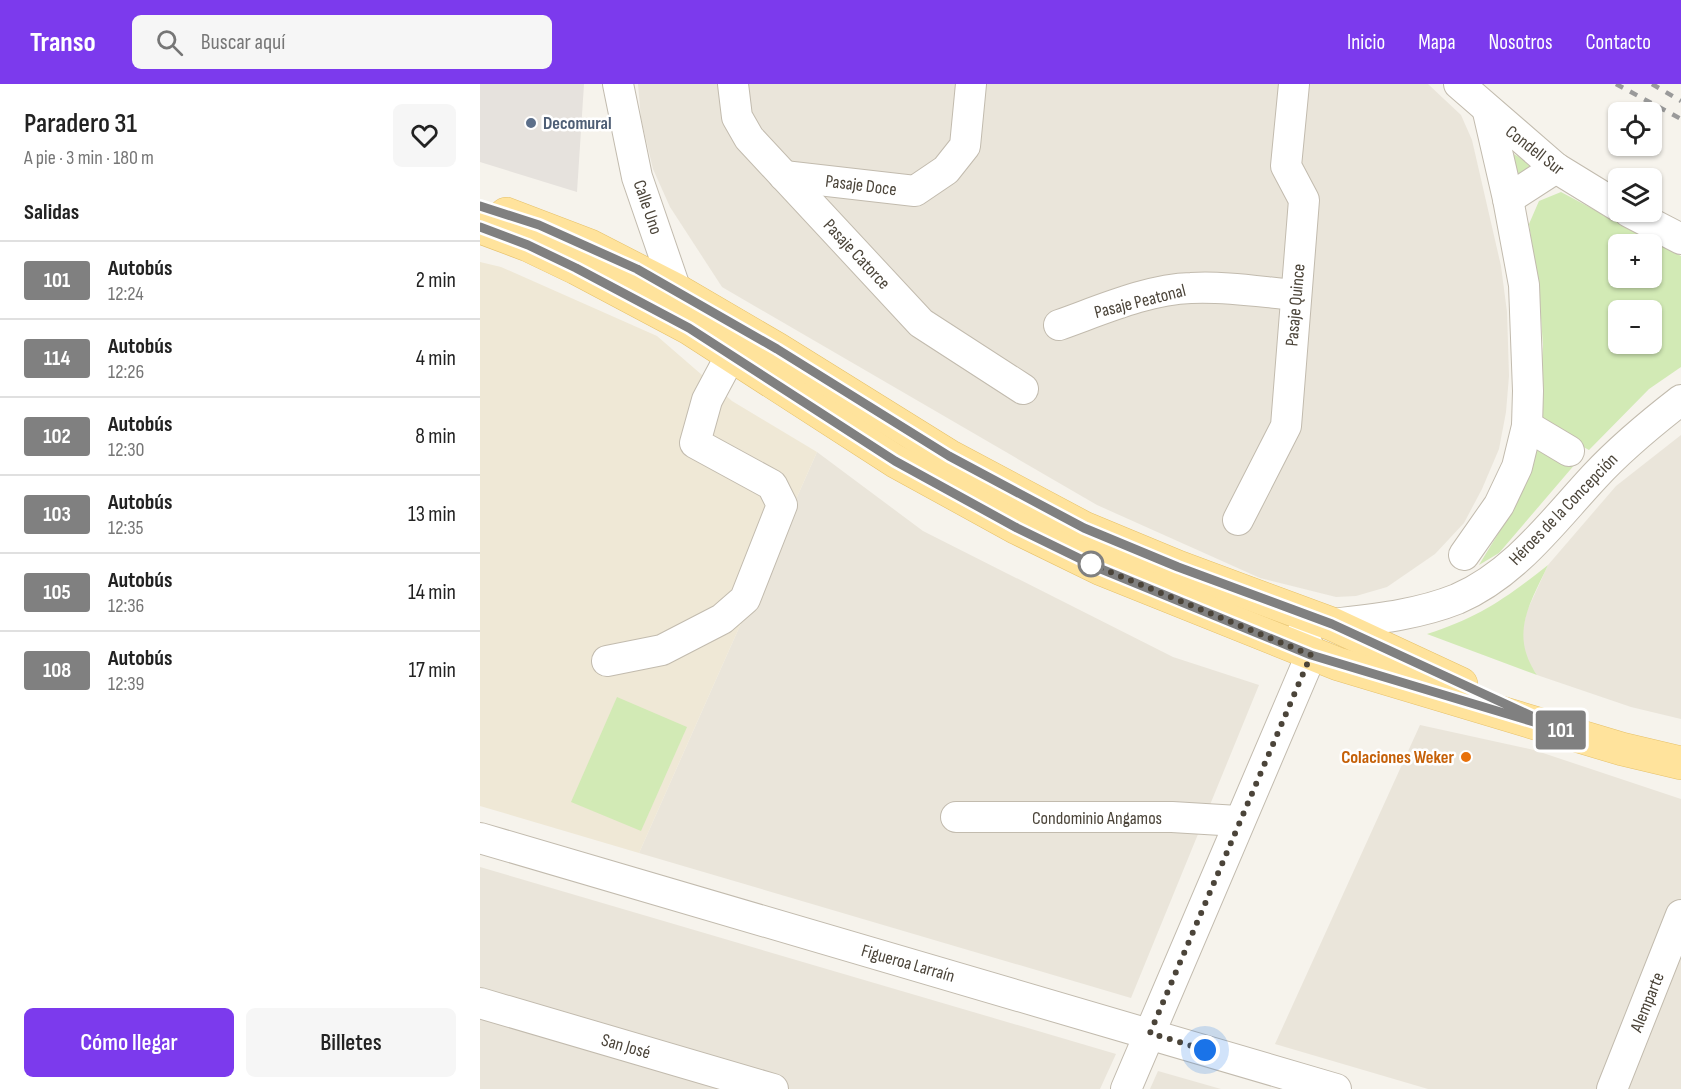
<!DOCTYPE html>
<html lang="es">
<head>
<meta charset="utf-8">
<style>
  body { margin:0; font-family:"Sofia Sans Condensed",sans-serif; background:#f6f6f6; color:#222; height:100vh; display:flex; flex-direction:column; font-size:22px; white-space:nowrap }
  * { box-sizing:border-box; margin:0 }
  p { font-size:20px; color:#767676 }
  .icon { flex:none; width:33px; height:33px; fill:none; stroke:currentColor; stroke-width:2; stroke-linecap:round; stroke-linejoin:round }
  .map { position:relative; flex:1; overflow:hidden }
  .side { display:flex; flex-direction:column; background:#fff; width:480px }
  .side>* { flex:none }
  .badge { padding:0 12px; border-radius:4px; font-size:21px; line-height:39px }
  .controls { position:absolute; left:1128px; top:18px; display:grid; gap:12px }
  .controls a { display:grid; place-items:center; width:54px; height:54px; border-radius:9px; background:#fff; box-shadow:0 2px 4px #0004; font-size:30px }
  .you { position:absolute; width:30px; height:30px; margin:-15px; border:4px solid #fff; border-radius:50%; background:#1a73e8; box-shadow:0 0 0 9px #1a73e833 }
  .map>.badge { position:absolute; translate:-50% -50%; box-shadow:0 0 0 3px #fff }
  h2 { padding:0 24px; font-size:22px; line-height:54px }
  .round { display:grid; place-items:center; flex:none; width:63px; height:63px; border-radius:9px; background:#f6f6f6 }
  .headline { display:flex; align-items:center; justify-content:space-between; height:102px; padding:0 24px }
  h1 { font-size:28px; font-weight:600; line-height:45px }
  .primary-button { display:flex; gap:12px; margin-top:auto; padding:12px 24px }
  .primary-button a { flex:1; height:69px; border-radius:9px; background:#7c3aed; color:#fff; font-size:24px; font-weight:600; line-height:69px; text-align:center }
  .primary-button a+a { background:#f6f6f6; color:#222 }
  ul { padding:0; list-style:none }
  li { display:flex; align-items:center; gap:18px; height:78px; padding:0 24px; border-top:2px solid #e0e0e0 }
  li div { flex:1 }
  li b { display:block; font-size:22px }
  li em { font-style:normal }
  li .badge { min-width:66px; font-weight:700; text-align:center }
  header { display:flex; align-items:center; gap:36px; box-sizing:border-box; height:84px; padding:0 30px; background:#7c3aed; color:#fff }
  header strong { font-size:28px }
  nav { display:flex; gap:33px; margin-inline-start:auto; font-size:21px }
  .search { width:420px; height:54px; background:#f6f6f6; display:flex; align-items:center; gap:15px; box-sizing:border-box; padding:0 21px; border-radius:9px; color:#767676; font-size:22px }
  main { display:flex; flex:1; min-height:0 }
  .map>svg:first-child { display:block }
  .residential { fill:#eae5da }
  .industrial { fill:#e6e2dd }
  .education { fill:#efe8d6 }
  .green { fill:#d2eab5; fill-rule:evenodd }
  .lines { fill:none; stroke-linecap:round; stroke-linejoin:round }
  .minor-casing { stroke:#c2bbae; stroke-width:32 }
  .major-casing { stroke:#e6c16a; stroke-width:34 }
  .minor { stroke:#fff; stroke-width:30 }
  .major { stroke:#ffe39c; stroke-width:33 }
  .rail { stroke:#9a9a9a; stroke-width:4.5; stroke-dasharray:8 8; stroke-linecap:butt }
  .line-casing { stroke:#fff; stroke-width:14 }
  .line { stroke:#808080; stroke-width:9 }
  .walk { stroke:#4b4439; stroke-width:6; stroke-dasharray:0 10.8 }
  .service-dot { fill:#5c6f8a; stroke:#fff; stroke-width:2 }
  .stop-dot { fill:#fff; stroke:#808080; stroke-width:3 }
  .food-dot { fill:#e8710a; stroke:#fff; stroke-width:2 }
  .labels { text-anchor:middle; stroke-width:5; stroke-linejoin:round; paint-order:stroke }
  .service-label { font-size:18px; font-weight:bold; fill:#4e5e75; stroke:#fff; text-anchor:start }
  .street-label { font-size:18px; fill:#4b4439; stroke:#fff }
  .food-label { font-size:18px; font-weight:bold; fill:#c56008; stroke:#fff; text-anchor:end }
</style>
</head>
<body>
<header>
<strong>Transo</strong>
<div class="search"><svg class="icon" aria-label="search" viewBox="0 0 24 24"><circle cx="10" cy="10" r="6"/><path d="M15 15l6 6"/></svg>Buscar aquí</div>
<nav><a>Inicio</a><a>Mapa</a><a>Nosotros</a><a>Contacto</a></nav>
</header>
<main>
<section class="side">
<div class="headline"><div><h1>Paradero 31</h1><p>A pie · 3 min · 180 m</p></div><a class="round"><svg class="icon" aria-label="heart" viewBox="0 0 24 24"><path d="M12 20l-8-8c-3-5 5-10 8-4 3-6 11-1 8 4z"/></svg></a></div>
<h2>Salidas</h2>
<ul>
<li><span class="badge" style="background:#808080;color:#fff">101</span><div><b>Autobús</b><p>12:24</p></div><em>2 min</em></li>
<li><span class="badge" style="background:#808080;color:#fff">114</span><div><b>Autobús</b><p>12:26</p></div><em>4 min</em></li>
<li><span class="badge" style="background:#808080;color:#fff">102</span><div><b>Autobús</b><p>12:30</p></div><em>8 min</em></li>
<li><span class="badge" style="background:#808080;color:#fff">103</span><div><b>Autobús</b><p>12:35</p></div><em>13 min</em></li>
<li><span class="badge" style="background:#808080;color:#fff">105</span><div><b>Autobús</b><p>12:36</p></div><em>14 min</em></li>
<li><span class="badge" style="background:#808080;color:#fff">108</span><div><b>Autobús</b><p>12:39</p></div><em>17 min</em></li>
</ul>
<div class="primary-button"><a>Cómo llegar</a><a>Billetes</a></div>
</section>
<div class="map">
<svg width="1201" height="1005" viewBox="0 0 1201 1005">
  <rect width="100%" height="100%" fill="#f6f3ec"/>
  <!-- residential -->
  <g class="residential">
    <path d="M158 0H948L981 31 992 56 1021 182 1027 228 1029 292 1026 328 1019 365 1002 405 984 439 955 470 907 503 876 512 856 513 780 494 617 421 242 203 190 123 173 85 161 35Z"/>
    <path d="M1201 351V635L1151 623 1057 591 1046 575 1041 553 1047 527 1068 481 1136 402Z"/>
    <path d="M337 368 443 447 693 573 779 601 651 914 159 769Z"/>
    <path d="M940 641 1054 666 1201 715V1005H948L795 960Z"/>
    <path d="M0 783 636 970 620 1005H0Z"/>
    <path d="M678 987 741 1005H670Z"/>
  </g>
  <!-- industrial -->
  <path class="industrial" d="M0 0H104L97 108 0 78Z"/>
  <!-- education -->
  <path class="education" d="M0 178 21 183 177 252 252 317 337 368 159 769 0 722Z"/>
  <!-- green -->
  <g class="green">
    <path d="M1029 67 1058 85 1036 100Z"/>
    <path d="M1081 108 1201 172V283L1169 305 1109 366 1059 339 1063 261 1059 207 1049 140 1059 117ZM1138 160H1172V194H1138ZM1138 226H1172V260H1138Z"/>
    <path d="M1058 359 1096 379 1019 469 999 481C1025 438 1046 409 1058 359Z"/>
    <path d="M1068 481C1050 520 1029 550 1057 591L947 550C1000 533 1026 514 1068 481Z"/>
    <path d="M137 613 207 643 161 747 91 718Z"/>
  </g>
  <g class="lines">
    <!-- minor casing -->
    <g class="minor-casing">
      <g id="minor">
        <path d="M138 0 157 93 201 221"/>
        <path d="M253 0 257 33 269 54 441 239 543 305"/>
        <path d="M979 0 1076 84 1138 122"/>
        <path d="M304 92 435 107 466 86 485 62 491 0"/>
        <path d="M1028 115 1076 84"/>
        <path d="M1149 128 1201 155"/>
        <path d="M579 241C619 227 668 205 711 204 745 202 781 208 816 211"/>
        <path d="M1047 342 1089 367"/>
        <path d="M758 436 806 342 824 116 806 82 814 0"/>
        <path d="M984 471 1019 421 1037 383 1047 342 1048 307 1044 201 1028 115 1008 28"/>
        <path d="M852 540C894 535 937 531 977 515 1035 490 1073 437 1115 392 1142 363 1170 340 1201 316"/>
        <path d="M127 577 182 566 242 535 265 515 302 421 292 401 215 359 227 316 251 271"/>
        <path d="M476 733H692L758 737"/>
        <path d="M0 754 856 1005"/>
        <path d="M0 919 293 1005"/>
        <path d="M646 1005 831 571 823 547"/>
        <path d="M1132 1005 1201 831"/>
      </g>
    </g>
    <!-- major casing -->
    <g class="major-casing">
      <g id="major">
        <path d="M26 130 110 162 196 206 297 265 469 372 604 444 698 483 852 540 981 600"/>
        <path d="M0 143 48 161 96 184 209 244 415 377 537 444 621 485 858 580 1142 665 1201 679"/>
      </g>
    </g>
    <!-- minor -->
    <use href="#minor" class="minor"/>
    <!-- major -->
    <use href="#major" class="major"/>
    <!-- rail -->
    <g class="rail">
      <path d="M1136 0 1201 35"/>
      <path d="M1172 0 1201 17"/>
    </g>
  </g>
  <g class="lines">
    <!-- line casing -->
    <g class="line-casing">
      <path id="line" d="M0 122 59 141 157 185 297 265 469 372 604 444 698 483 852 540 1084 647 831 571 621 485 537 444 415 377 209 244 96 184 48 161 0 143"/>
    </g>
    <!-- line -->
    <use href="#line" class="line"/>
    <!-- walk -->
    <path class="walk" d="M611 480 831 571 670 949 725 966"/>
  </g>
  <!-- markers -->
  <circle class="service-dot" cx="51" cy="39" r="6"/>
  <circle class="stop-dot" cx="611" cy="480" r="12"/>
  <circle class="food-dot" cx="986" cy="673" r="6"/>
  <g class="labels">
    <!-- service labels -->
    <g class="service-label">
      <text x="63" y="45">Decomural</text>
    </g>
    <!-- street labels -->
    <g class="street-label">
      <text transform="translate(1055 66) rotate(38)" y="6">Condell Sur</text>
      <text transform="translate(381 101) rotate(7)" y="6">Pasaje Doce</text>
      <text transform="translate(168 123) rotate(71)" y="6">Calle Uno</text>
      <text transform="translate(377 170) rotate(47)" y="6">Pasaje Catorce</text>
      <text transform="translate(660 217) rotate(-14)" y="6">Pasaje Peatonal</text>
      <text transform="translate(815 221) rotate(-85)" y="6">Pasaje Quince</text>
      <text transform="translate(1083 425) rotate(-46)" y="6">Héroes de la Concepción</text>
      <text x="617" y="740">Condominio Angamos</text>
      <text transform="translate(428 879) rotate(16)" y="6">Figueroa Larraín</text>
      <text transform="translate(1167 918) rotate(-68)" y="6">Alemparte</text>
      <text transform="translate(146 962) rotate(16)" y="6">San José</text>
    </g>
    <!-- food labels -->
    <g class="food-label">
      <text x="974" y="679">Colaciones Weker</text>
    </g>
  </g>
</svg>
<div class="controls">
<a><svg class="icon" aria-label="locate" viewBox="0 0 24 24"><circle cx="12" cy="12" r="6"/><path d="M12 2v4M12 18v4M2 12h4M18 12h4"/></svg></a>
<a><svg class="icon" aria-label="layers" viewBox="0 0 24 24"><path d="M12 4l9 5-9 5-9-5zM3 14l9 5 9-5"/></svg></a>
<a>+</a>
<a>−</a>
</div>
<div class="you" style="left:725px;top:966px"></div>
<b class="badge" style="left:1081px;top:646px;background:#808080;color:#fff">101</b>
</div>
</main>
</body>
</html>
